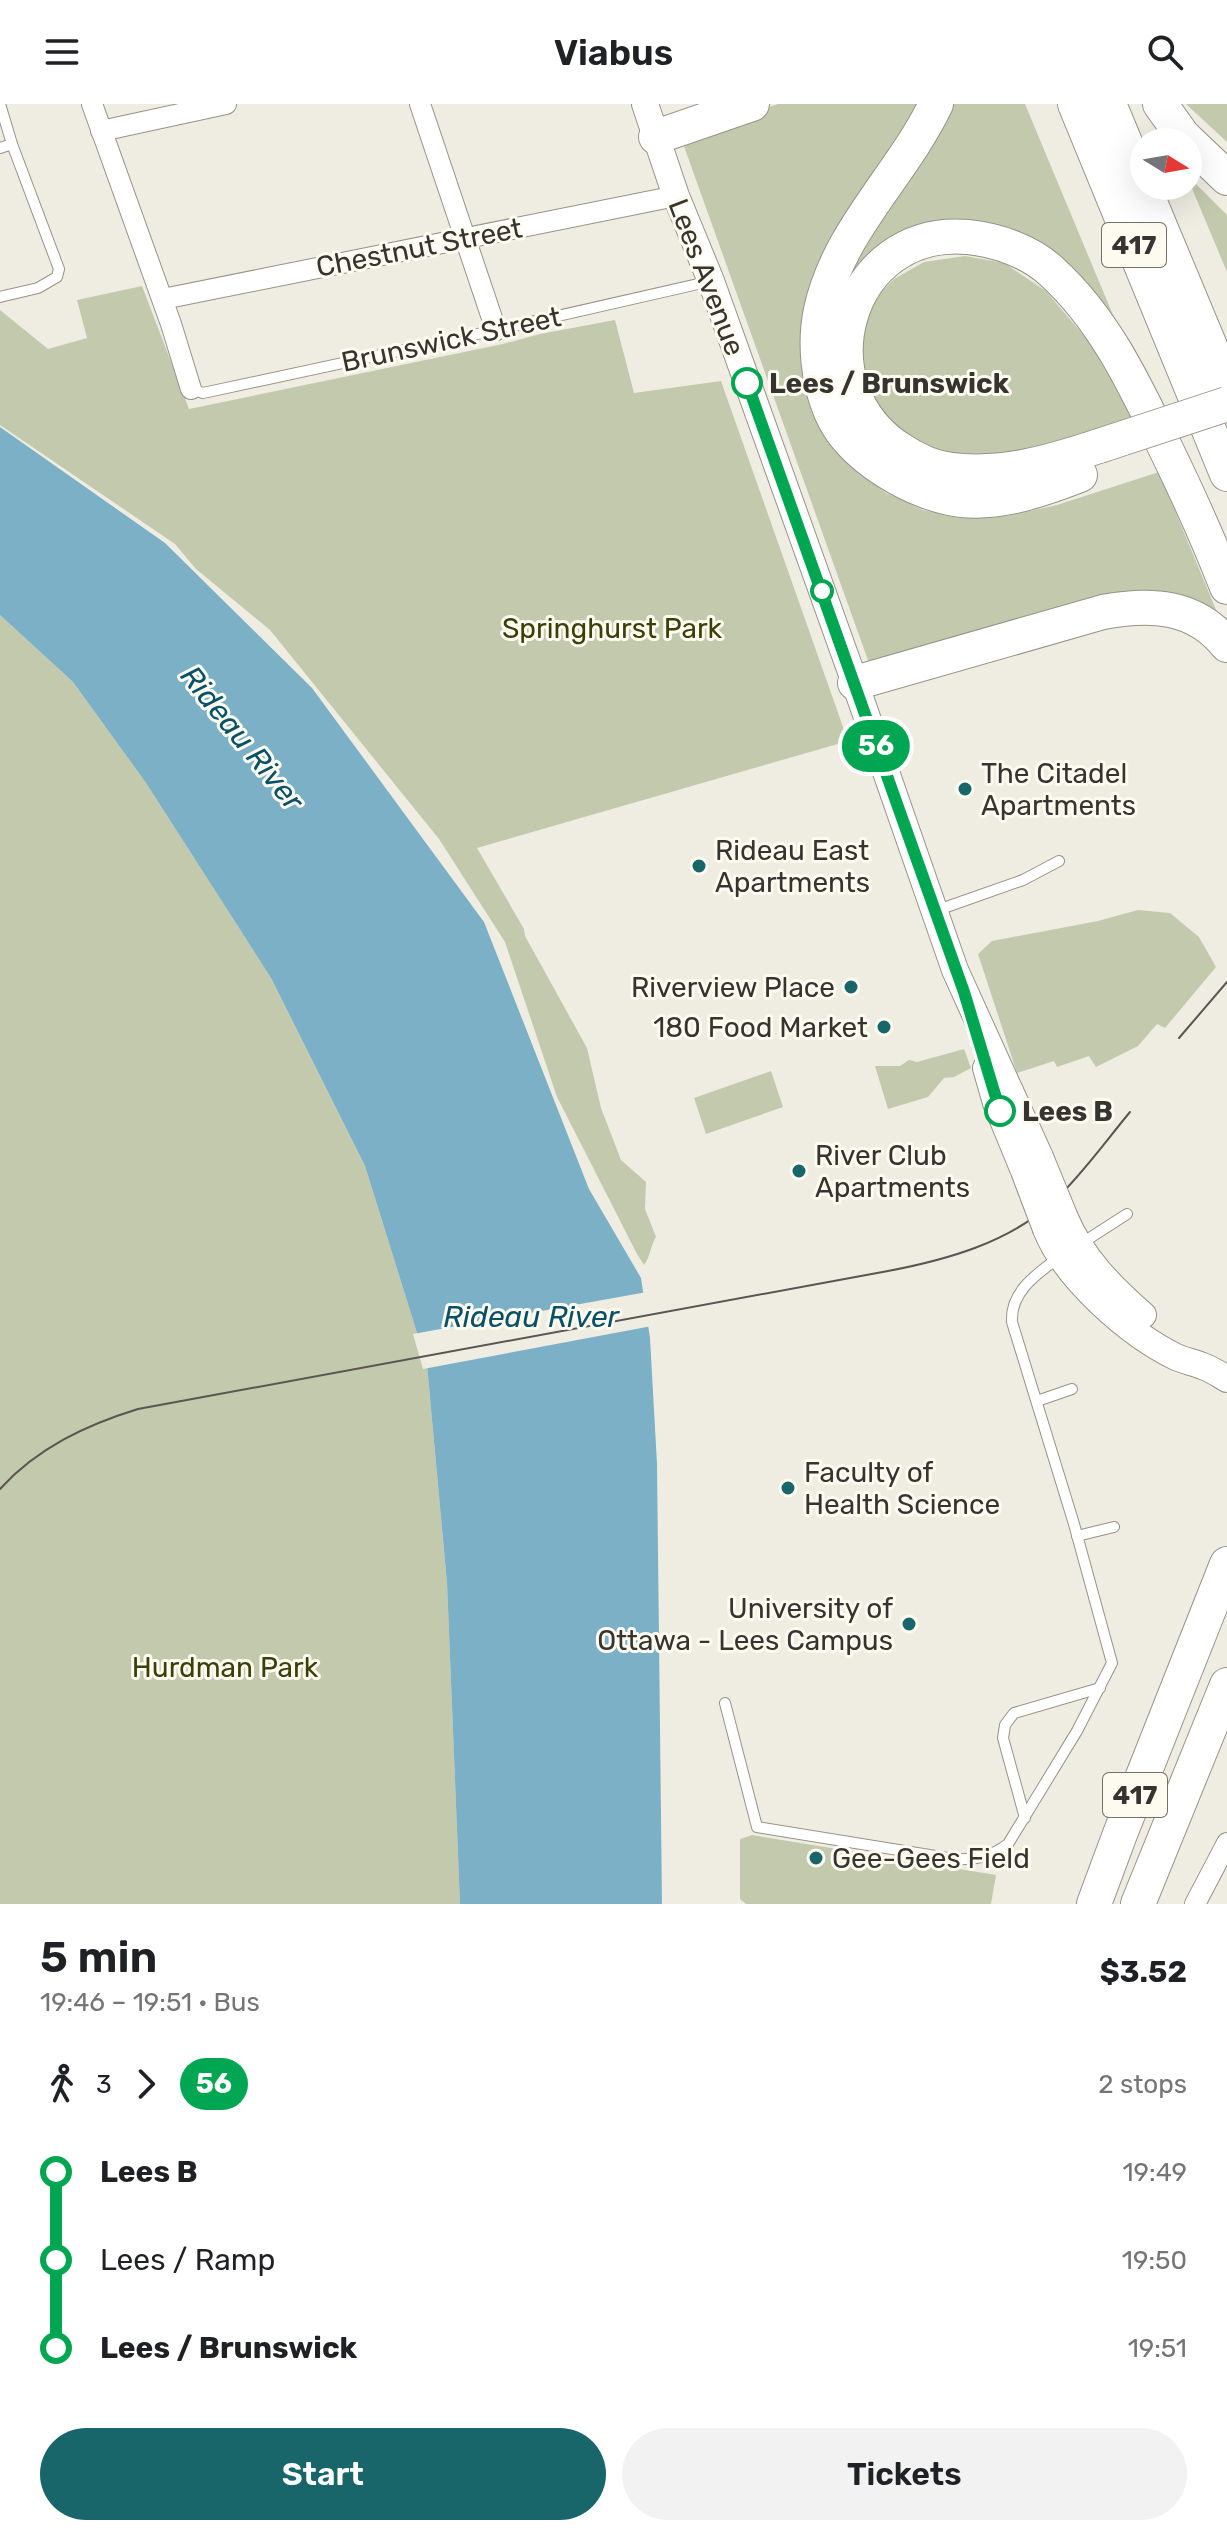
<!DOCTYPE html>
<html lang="en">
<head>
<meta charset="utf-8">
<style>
  body { margin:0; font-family:Rubik,sans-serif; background:#f2f2f2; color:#202124; height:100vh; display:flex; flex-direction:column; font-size:30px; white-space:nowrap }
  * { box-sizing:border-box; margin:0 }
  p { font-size:26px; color:#757577 }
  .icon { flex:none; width:44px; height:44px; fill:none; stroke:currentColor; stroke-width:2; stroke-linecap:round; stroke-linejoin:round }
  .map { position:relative; height:1800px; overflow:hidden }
  .details { display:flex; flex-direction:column; background:#fff; flex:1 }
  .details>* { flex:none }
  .badge { padding:0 16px; border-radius:26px; font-size:28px; line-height:52px }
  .needle { width:52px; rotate:101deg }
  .tools { position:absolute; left:1130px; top:24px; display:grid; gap:16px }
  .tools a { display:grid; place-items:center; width:72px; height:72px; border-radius:50%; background:#fff; box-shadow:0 8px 32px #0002; font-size:40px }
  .map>.badge { position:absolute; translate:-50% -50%; box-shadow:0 0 0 4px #fff }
  .legs { display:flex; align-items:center; gap:12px; height:88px; padding:0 40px; font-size:26px }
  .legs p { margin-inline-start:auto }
  .head { display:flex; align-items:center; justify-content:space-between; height:136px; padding:0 40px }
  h1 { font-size:44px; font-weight:600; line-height:60px }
  .action { display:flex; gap:16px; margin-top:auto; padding:16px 40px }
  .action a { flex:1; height:92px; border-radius:48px; background:#186669; color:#fff; font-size:32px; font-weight:600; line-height:92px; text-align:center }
  .action a+a { background:#f2f2f2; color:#202124 }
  ul { padding:0 40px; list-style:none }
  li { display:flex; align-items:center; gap:28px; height:88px; font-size:30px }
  li i { display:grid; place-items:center; width:12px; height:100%; margin:0 10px; background:currentColor }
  li i::after { content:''; width:20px; height:20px; margin:-10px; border:6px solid; border-radius:50%; background:#fff }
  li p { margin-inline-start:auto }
  li:first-child i { background:linear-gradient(#0000 50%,currentColor 0) }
  li:last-child i { background:linear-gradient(currentColor 50%,#0000 0) }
  header { display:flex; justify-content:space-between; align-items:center; height:104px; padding:0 40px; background:#fff; font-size:36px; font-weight:600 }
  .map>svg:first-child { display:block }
  .green { fill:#c3c9ad }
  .water { fill:#7cb0c6 }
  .pier { fill:#efede2 }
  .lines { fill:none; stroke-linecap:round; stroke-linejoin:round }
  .lane-casing { stroke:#959388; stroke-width:12 }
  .street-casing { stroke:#959388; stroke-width:22 }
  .secondary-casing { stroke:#959388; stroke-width:28 }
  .highway-casing { stroke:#959388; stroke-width:36 }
  .lane { stroke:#fff; stroke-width:10 }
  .street { stroke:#fff; stroke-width:20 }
  .secondary { stroke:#fff; stroke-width:26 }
  .highway { stroke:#fff; stroke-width:34 }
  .tram { stroke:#575651; stroke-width:2 }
  .secondary-bridge-casing { stroke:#959388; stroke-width:28; stroke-linecap:butt }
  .highway-bridge-casing { stroke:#959388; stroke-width:36; stroke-linecap:butt }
  .secondary-bridge { stroke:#fff; stroke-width:26 }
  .highway-bridge { stroke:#fff; stroke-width:34 }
  .line-1-casing { stroke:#fff; stroke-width:18 }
  .line-1 { stroke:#00a651; stroke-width:12 }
  .stop-1-dot { fill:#fff; stroke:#00a651; stroke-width:4 }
  .poi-dot { fill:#186669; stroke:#fdfbef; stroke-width:3 }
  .labels { text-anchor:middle; stroke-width:6; stroke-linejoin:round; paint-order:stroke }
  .shield { fill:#fdfbef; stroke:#717069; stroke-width:2 }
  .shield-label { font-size:26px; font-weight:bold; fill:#353430 }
  .street-label { font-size:28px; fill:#353430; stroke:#fdfbef }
  .stop-label { font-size:28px; font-weight:bold; fill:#353430; stroke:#fdfbef; text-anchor:start }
  .park-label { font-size:28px; fill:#394009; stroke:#fdfbef }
  .poi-label { font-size:28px; fill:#353430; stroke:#fdfbef; text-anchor:start }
  .water-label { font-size:30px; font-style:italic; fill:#085068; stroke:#fdfbef }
</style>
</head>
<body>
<header><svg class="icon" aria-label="menu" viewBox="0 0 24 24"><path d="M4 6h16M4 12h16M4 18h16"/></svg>Viabus<svg class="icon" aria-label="search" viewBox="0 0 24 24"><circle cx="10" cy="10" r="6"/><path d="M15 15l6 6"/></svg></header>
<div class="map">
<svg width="1227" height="1800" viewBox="0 0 1227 1800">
  <rect width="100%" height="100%" fill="#efede2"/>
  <!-- green -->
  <g class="green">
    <path d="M778 0H924L804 220 803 269 815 315 834 346 857 368 886 389 923 406 958 414 1007 412 1057 401 1159 368 1219 513C1181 490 1175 487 1130 487L869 559 681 34Z"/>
    <path d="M948 0H1025L1118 223 1081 176 937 120 902 128 875 148 848 182 841 176Z"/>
    <path d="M1186 0H1227V38Z"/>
    <path d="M1188 72 1227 111V168L1188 75Z"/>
    <path d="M965 152 1004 159 1046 187 1101 252 1139 319C1082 337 989 369 930 346 913 339 886 316 870 304L857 230 869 200 894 175 924 158Z"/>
    <path d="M142 182 189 305 503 240 540 230 615 216 634 289 721 277 848 637 477 744 524 825 525 832 587 944 601 1004 621 1056 646 1078 645 1105 656 1133C650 1142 651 1152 644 1161L637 1150 557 993 505 838 439 735 270 526 196 465 175 440 0 321V206L48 245 87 234 77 196Z"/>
    <path d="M0 511 73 578 146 679 271 874 365 1062 427 1261 447 1479 460 1800H0Z"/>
    <path d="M1138 806 1170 809 1199 833 1216 863 1165 924 1157 920 1138 942 1096 963 1089 952 1057 963 1054 957 1017 969 978 850 992 837 1098 817Z"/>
    <path d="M964 945 971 964 954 973 944 974 928 993 888 1005 875 962H900L909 956 917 958Z"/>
    <path d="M771 967 783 1003 706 1030 694 994Z"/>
    <path d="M752 1731 996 1771 991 1800H746L740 1795V1735Z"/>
  </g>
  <!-- water -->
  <path class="water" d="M0 323 165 439 312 584 484 818 589 1085 641 1174 650 1234 657 1360 662 1800H460L447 1479 427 1261 365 1062 271 874 146 679 73 578 0 511Z"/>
  <!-- pier -->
  <path class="pier" d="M647 1188 652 1222 423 1265 413 1230Z"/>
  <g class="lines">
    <!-- lane casing -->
    <g class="lane-casing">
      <g id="lane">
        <path d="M0 44 12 40"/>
        <path d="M0 193 38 184 57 173 59 165 12 40 0 0"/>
        <path d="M191 285 203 289 496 226 711 177"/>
        <path d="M935 807 1023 776 1059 757"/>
        <path d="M1082 1139 1127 1110"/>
        <path d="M1037 1297 1072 1285"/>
        <path d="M1077 1432 1114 1423"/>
        <path d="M725 1599 757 1723 954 1755C975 1756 991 1753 1008 1740L1077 1627 1112 1559 1074 1420 1012 1218C1010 1187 1038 1169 1061 1152"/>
        <path d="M1025 1714 1003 1634 1005 1621 1014 1609 1100 1584"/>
      </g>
    </g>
    <!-- street casing -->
    <g class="street-casing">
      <g id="street">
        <path d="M92 0 171 220 191 285"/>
        <path d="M420 0 496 226"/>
        <path d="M101 27 226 0"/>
        <path d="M163 195 676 92"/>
        <path d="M1195 1800 1227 1739"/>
      </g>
    </g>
    <!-- secondary casing -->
    <g class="secondary-casing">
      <g id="secondary">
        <path d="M645 0 676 92 711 177 855 579 955 866 1040 1053"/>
        <path d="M986 964 996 999 1024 1067"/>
        <path d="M1065 1114C1082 1154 1111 1183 1143 1211"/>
        <path d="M1046 1125C1065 1174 1129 1230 1176 1253 1185 1257 1196 1259 1205 1263 1213 1266 1220 1271 1227 1275"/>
      </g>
    </g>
    <!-- highway casing -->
    <g class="highway-casing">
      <g id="highway">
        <path d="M936 0C902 71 838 127 821 206 814 238 818 278 831 308 850 353 915 391 962 396 1002 400 1044 385 1080 371"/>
        <path d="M1075 0 1227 370"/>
        <path d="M1109 0 1227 283"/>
        <path d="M1160 0 1183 32 1227 74"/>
        <path d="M656 33 752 0"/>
        <path d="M1099 342C1050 358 1004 372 951 366 934 364 916 356 901 346 801 283 845 122 968 133 997 136 1029 147 1051 167 1103 214 1133 277 1163 339 1186 386 1208 434 1227 483"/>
        <path d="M855 579 1103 508C1150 499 1195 501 1227 541"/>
        <path d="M1094 1800 1120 1730 1227 1460"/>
        <path d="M1138 1800 1227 1581"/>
      </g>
    </g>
    <!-- lane -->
    <use href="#lane" class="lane"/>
    <!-- street -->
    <use href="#street" class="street"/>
    <!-- secondary -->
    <use href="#secondary" class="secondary"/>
    <!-- highway -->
    <use href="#highway" class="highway"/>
    <!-- tram -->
    <g class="tram">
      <path d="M1179 934 1227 878"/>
      <path d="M0 1385C37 1344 86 1321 138 1305L888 1167C946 1156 1008 1139 1053 1098 1081 1072 1105 1038 1130 1008"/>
    </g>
    <!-- secondary-bridge casing -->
    <g class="secondary-bridge-casing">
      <g id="secondary-bridge">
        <path d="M1040 1053 1065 1114"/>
        <path d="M1024 1067 1046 1125"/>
      </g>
    </g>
    <!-- highway-bridge casing -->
    <g class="highway-bridge-casing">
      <path id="highway-bridge" d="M1099 342 1227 300"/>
    </g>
    <!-- secondary-bridge -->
    <use href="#secondary-bridge" class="secondary-bridge"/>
    <!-- highway-bridge -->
    <use href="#highway-bridge" class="highway-bridge"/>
  </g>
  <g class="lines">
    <!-- line-1 casing -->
    <g class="line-1-casing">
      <path id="line-1" d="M747 279 964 888 1000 1007"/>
    </g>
    <!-- line-1 -->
    <use href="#line-1" class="line-1"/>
  </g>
  <!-- markers -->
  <g class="stop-1-dot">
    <circle cx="747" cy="279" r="14"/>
    <circle cx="822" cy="487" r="10"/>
    <circle cx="1000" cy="1007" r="14"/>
  </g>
  <g class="poi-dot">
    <circle cx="965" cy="685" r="8"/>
    <circle cx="699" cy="762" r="8"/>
    <circle cx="851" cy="883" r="8"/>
    <circle cx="884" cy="923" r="8"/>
    <circle cx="799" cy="1067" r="8"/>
    <circle cx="788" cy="1384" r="8"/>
    <circle cx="909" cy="1520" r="8"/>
    <circle cx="816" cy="1754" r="8"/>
  </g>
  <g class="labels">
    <!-- shield labels -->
    <g class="shield">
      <rect x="1102" y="119" width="64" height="44" rx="6"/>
      <rect x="1103" y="1669" width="64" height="44" rx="6"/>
    </g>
    <g class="shield-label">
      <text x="1134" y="150">417</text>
      <text x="1135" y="1700">417</text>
    </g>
    <!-- street labels -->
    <g class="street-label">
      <text transform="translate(419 143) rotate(-11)" y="10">Chestnut Street</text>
      <text transform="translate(707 173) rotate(69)" y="10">Lees Avenue</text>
      <text transform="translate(451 235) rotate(-12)" y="10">Brunswick Street</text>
    </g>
    <!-- stop labels -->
    <g class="stop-label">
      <text x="769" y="289">Lees / Brunswick</text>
      <text x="1022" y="1017">Lees B</text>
    </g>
    <!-- park labels -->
    <g class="park-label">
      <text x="612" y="534">Springhurst Park</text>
      <text x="225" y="1573">Hurdman Park</text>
    </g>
    <!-- poi labels -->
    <g class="poi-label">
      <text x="981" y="679">The Citadel<tspan x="981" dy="32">Apartments</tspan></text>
      <text x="715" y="756">Rideau East<tspan x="715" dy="32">Apartments</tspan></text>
      <text x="835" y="893" text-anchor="end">Riverview Place</text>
      <text x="868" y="933" text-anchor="end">180 Food Market</text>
      <text x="815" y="1061">River Club<tspan x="815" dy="32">Apartments</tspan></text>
      <text x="804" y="1378">Faculty of<tspan x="804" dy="32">Health Science</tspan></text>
      <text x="893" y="1514" text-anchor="end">University of<tspan x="893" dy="32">Ottawa - Lees Campus</tspan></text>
      <text x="832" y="1764">Gee-Gees Field</text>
    </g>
    <!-- water labels -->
    <g class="water-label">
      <text transform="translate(242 634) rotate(51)" y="10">Rideau River</text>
      <text x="531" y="1223">Rideau River</text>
    </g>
  </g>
</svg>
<div class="tools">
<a><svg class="needle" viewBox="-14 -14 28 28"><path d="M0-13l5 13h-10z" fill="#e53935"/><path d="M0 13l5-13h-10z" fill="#757577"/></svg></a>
</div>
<b class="badge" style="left:876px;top:642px;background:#00a651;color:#fff">56</b>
</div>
<section class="details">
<div class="head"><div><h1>5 min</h1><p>19:46 – 19:51 · Bus</p></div><b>$3.52</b></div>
<div class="legs"><svg class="icon" aria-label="walk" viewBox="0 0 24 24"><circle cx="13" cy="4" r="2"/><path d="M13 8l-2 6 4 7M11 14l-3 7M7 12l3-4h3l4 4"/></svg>3<svg class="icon" aria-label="forward" viewBox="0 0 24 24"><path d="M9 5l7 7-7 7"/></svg><b class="badge" style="background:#00a651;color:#fff">56</b><p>2 stops</p></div>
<ul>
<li><i style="color:#00a651"></i><b>Lees B</b><p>19:49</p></li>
<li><i style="color:#00a651"></i><span>Lees / Ramp</span><p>19:50</p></li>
<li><i style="color:#00a651"></i><b>Lees / Brunswick</b><p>19:51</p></li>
</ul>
<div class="action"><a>Start</a><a>Tickets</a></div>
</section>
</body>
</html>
